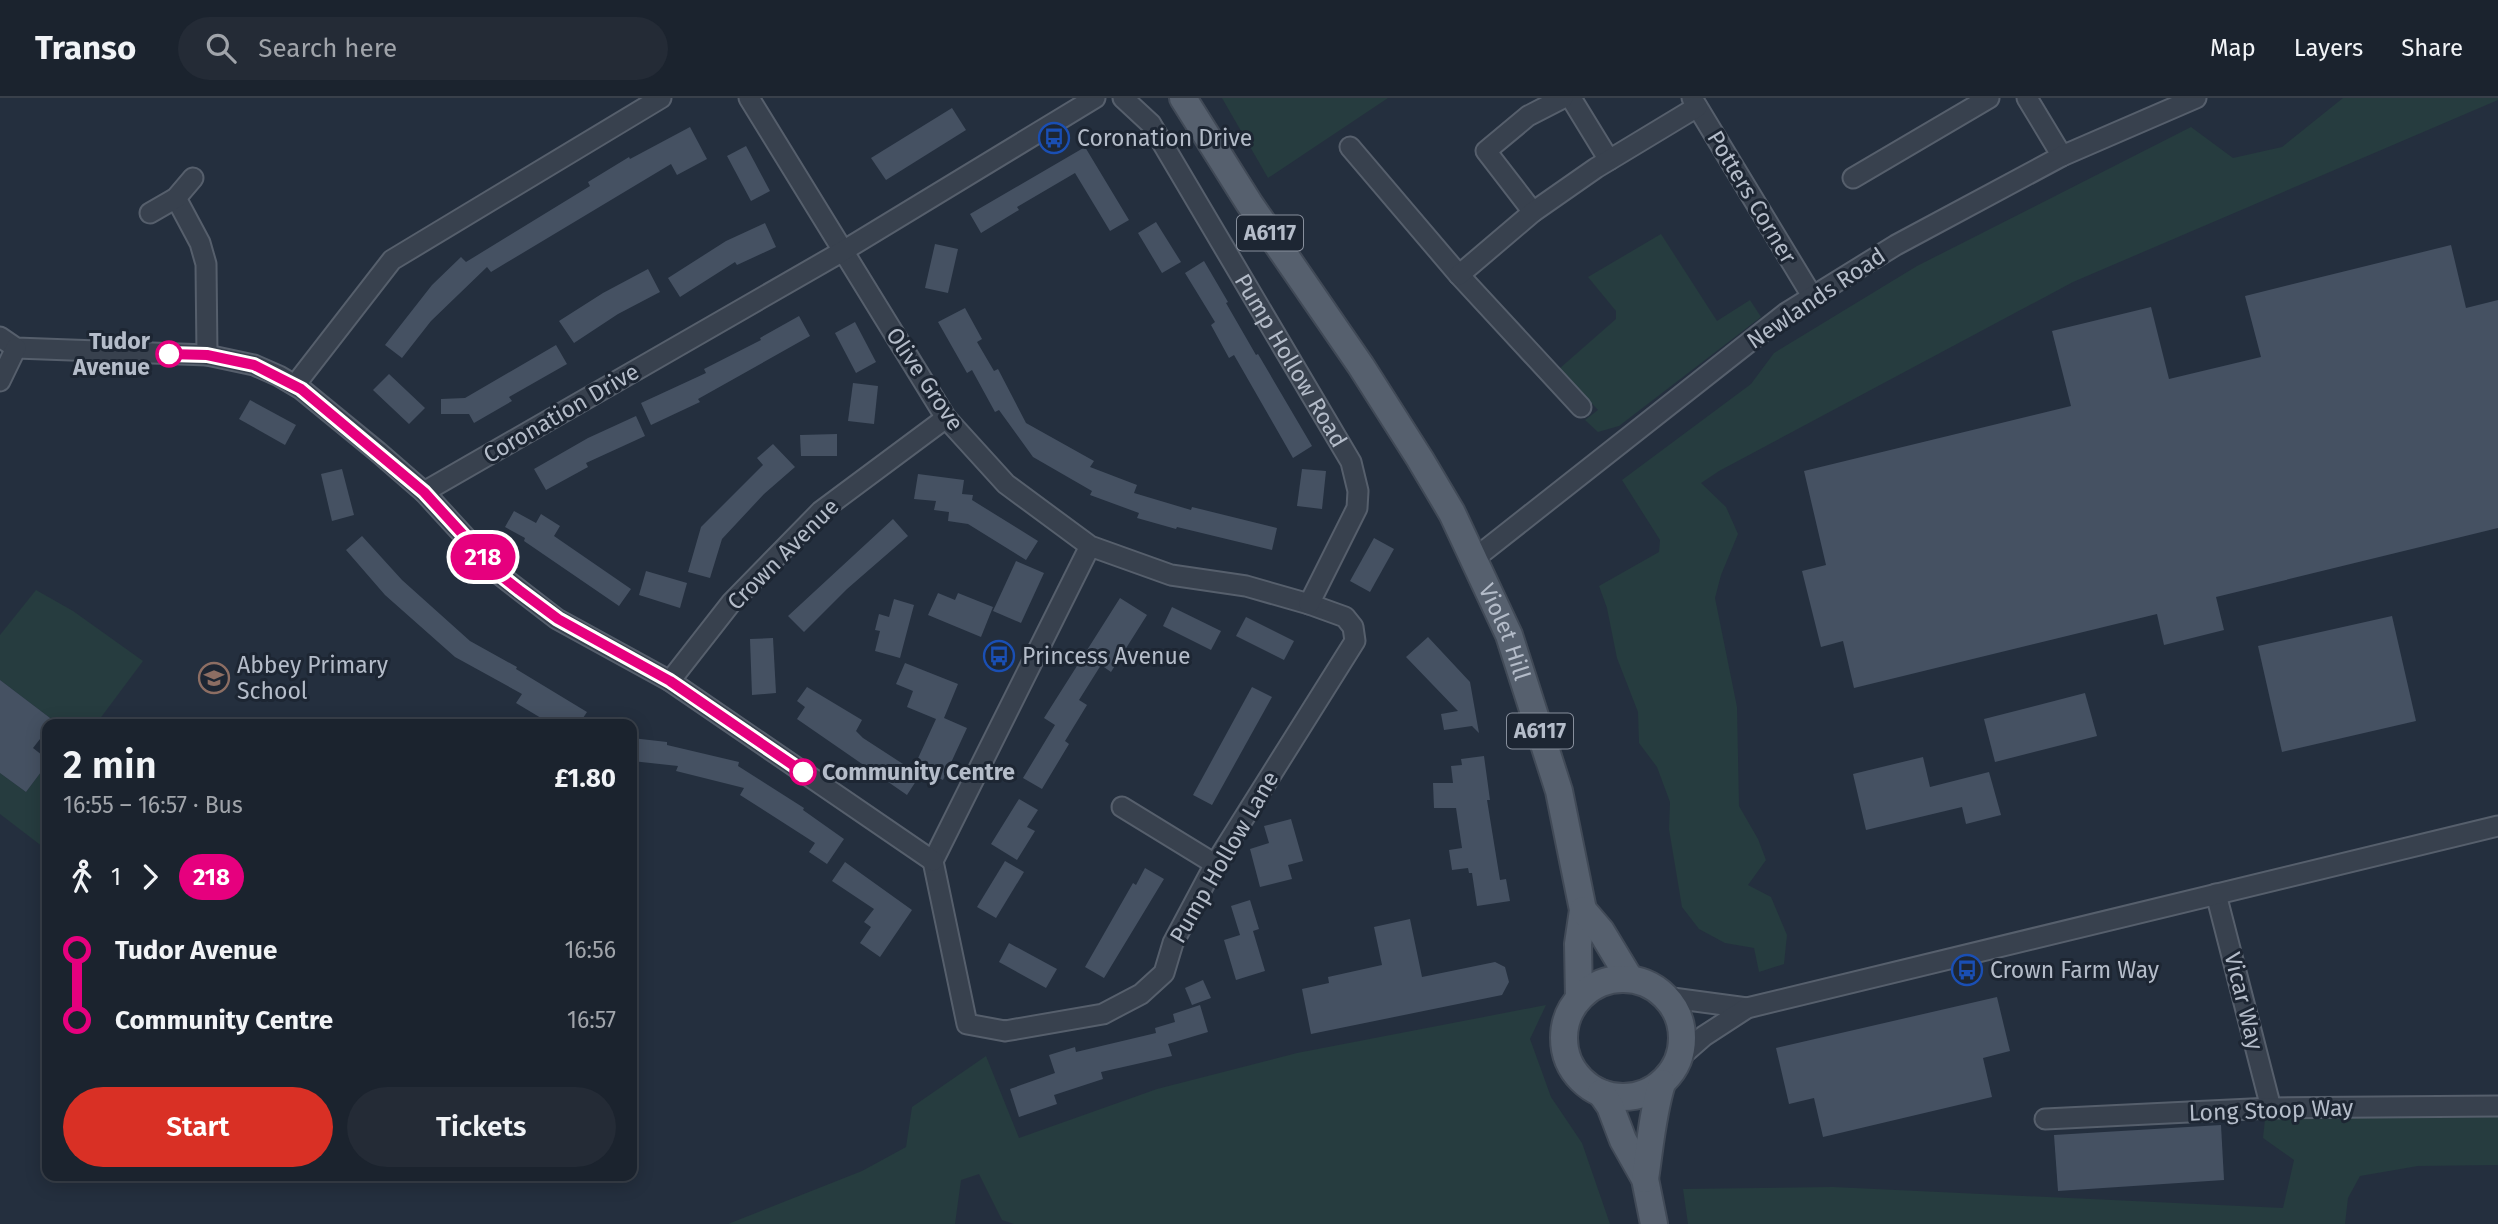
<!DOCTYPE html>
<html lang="en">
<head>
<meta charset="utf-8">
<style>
  body { margin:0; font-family:"Fira Sans",sans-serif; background:#242b36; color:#f1f3f6; height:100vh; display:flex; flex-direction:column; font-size:26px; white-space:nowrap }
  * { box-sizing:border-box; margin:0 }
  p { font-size:23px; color:#a0a4aa }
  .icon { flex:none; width:38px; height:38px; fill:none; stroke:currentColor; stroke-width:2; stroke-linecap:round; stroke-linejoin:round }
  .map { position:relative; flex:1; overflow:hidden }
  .details { position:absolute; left:42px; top:621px; width:595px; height:462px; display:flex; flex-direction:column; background:#1b232e; border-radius:14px; box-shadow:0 4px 18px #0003,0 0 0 2px #39404a }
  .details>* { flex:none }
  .badge { padding:0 14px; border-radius:23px; font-size:24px; line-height:46px }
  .map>.badge { position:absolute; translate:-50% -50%; box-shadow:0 0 0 4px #fff }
  .legs { display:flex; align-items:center; gap:10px; height:77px; padding:0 21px; font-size:23px }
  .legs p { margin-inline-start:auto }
  .summary { display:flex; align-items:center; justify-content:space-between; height:119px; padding:0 21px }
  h1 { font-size:38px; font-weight:600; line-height:52px }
  .action { display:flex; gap:14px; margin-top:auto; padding:14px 21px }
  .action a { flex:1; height:80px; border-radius:42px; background:#d93025; color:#fff; font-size:28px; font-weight:600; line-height:80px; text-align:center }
  .action a+a { background:#242b36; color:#f1f3f6 }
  ul { padding:0 21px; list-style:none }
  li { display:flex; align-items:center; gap:24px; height:70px; font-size:26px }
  li i { display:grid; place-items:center; width:10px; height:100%; margin:0 9px; background:currentColor }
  li i::after { content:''; width:18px; height:18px; margin:-9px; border:5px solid; border-radius:50%; background:#1b232e }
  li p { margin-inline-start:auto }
  li:first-child i { background:linear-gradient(#0000 50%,currentColor 0) }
  li:last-child i { background:linear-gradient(currentColor 50%,#0000 0) }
  header { display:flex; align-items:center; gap:42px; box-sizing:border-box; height:98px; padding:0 35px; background:#1b232e; border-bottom:2px solid #39404a }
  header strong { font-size:33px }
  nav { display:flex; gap:38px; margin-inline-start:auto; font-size:24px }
  .search { width:490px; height:63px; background:#242b36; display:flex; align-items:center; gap:18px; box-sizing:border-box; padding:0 24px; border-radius:38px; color:#a0a4aa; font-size:26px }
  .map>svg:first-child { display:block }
  .green { fill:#263c3f }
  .building { fill:#455162 }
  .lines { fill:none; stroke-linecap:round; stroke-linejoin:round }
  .minor-casing { stroke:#565f6c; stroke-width:23 }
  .major-casing { stroke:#414a57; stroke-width:30 }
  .minor { stroke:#38414e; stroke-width:19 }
  .major { stroke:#56606e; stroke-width:26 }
  .line-1-casing { stroke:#fff; stroke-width:16 }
  .line-1 { stroke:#e6007e; stroke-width:10 }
  .stop-1-dot { fill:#fff; stroke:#e6007e; stroke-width:3.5 }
  .labels { text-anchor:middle; stroke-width:6; stroke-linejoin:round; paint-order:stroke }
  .shield { fill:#1d2633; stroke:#878f9c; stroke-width:2 }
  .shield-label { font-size:21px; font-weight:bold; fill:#b4bcc9 }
  .poi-label { font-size:23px; fill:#b4bcc9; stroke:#1d2633; text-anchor:start }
  .street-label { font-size:23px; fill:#b4bcc9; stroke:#1d2633 }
  .stop-label { font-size:23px; font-weight:bold; fill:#b4bcc9; stroke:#1d2633; text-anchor:end }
</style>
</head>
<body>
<header>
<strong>Transo</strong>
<div class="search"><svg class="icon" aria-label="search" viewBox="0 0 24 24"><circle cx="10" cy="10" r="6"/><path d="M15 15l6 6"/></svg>Search here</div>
<nav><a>Map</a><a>Layers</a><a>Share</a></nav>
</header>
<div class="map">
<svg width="2498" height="1126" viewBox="0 0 2498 1126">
  <rect width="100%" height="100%" fill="#242f3e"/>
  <!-- green -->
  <g class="green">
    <path d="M1222 0H1388L1268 80Z"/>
    <path d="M2343 0H2498V2L2073 184 1719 373 1701 385 1726 409 1738 436 1721 477 1715 500 1737 609 1739 708 1758 741 1766 762 1748 787 1771 799 1787 837 1784 866 1759 874 1754 850 1725 845 1699 831 1682 809 1669 731 1670 704 1657 669 1639 645 1638 614 1617 560 1607 510 1599 488 1659 454 1660 442 1622 382 1751 286 1774 255 1917 168 2191 29 2233 60 2282 49Z"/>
    <path d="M1661 136 1717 223 1750 202 1761 219 1619 328 1598 334 1585 322 1598 312 1559 271 1616 221V213L1588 179Z"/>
    <path d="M36 492 73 513 143 563 96 626H51L54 623 0 582V537Z"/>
    <path d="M47 666V752L0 716V675L26 694Z"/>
    <path d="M1546 907 1530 941 1551 999 1582 1045 1610 1126H1014L1002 1122 979 1076 961 1082 955 1126H728L862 1073 906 1049 912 1009 986 958 1019 1040 1157 991 1297 955Z"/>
    <path d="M2498 1019V1067L2418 1068 2360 1078 2348 1100 2345 1126H1688L1683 1091 1833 1089 2283 1110 2294 1062 2263 1040 2265 1021Z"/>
  </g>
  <!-- building -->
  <g class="building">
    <path d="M952 10 966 32 886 82 871 60Z"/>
    <path d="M690 29 707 61 677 77 671 66 491 174 487 169 431 223 402 260 385 247 432 187 461 159 466 164 590 88 588 84 629 59 630 61Z"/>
    <path d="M746 48 770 93 751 103 727 58Z"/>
    <path d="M1085 49 1129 122 1110 133 1075 75 1017 109 1019 112 981 135 970 116Z"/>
    <path d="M1156 124 1181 164 1162 175 1138 135Z"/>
    <path d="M765 125 776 149 737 167 735 164 680 199 668 180 726 143Z"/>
    <path d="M935 146 958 151 948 195 925 190Z"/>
    <path d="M2451 147 2466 210 2498 202V430L2216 499 2224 532 2164 547 2157 516 1854 590 1843 543 1821 549 1802 473 1826 467 1804 373 2071 308 2052 233 2151 209 2169 281 2261 259 2245 198Z"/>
    <path d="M1204 163 1228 204 1226 205 1256 257 1258 256 1312 348 1293 360 1234 257 1229 260 1211 227 1215 224 1185 175Z"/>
    <path d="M648 171 660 194 618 216 574 245 559 223 603 195Z"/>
    <path d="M965 210 982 241 977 244 994 273 998 271 1026 325 1094 363 1090 369 1137 387 1134 395 1191 412 1192 409 1277 430 1272 452 1177 429 1176 431 1137 420 1139 415 1090 397 1092 393 1033 359 999 312 995 314 972 272 967 275 938 224Z"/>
    <path d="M799 218 810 238 698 301 700 304 651 327 641 305 706 275 704 271 761 242 760 240Z"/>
    <path d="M855 224 876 264 856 275 835 235Z"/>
    <path d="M556 247 567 266 509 299 512 303 474 325 469 316H441V301L465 300Z"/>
    <path d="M389 276 425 310 409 326 373 292Z"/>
    <path d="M853 285 878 288 874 326 848 323Z"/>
    <path d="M250 302 296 327 285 347 239 321Z"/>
    <path d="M636 318 645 338 586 365 588 369 546 392 534 371 588 340Z"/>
    <path d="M837 336V358H801L800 337Z"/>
    <path d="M773 346 795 369 764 396 722 441 710 480 688 474 701 429 763 367 757 360Z"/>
    <path d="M342 371 354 417 332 423 321 376Z"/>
    <path d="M1302 371 1326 373 1322 411 1297 408Z"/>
    <path d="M918 376 964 382 962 396 973 397 972 402 1038 443 1026 462 968 426 948 423 949 414 934 412 936 403 914 401Z"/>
    <path d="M514 413 536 425 541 416 560 428 554 438 631 491 619 508 524 443 525 440 505 429Z"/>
    <path d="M893 421 908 438 847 491 804 534 788 518Z"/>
    <path d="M362 438 402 482 470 543 517 569 516 571 587 614 579 626H551L516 605 522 596 455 559 385 497 346 452Z"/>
    <path d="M1374 440 1394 451 1370 494 1350 483Z"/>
    <path d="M1016 463 1044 475 1021 525 993 513Z"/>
    <path d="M646 473 687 485 680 510 639 497Z"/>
    <path d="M938 495 955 502 958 495 993 509 981 539 928 517Z"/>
    <path d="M1120 500 1147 517 1111 574 1101 567 1079 602 1087 607 1065 643 1069 646 1042 691 1023 680 1055 627 1044 620Z"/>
    <path d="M894 501 914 507 900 560 875 553 880 533 875 532 879 516 889 519Z"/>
    <path d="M1172 509 1221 533 1211 552 1163 528Z"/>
    <path d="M2392 518 2416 623 2282 654 2258 548Z"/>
    <path d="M1246 519 1294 543 1284 562 1236 538Z"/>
    <path d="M1428 539 1470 584 1479 635 1472 628 1444 632 1441 616 1458 613 1406 559Z"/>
    <path d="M773 540 776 595 752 597 750 541Z"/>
    <path d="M905 565 958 586 944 620 967 630 943 682 914 669 936 621 907 609 913 593 896 586Z"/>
    <path d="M0 582 54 623 51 626H47V632L33 650 47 661V666L26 694 0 675Z"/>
    <path d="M807 589 862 622 856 633 863 640 920 677 907 697 797 621 805 609 797 603Z"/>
    <path d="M1252 589 1272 599 1212 707 1193 697Z"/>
    <path d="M2085 595 2097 638 1995 664 1984 621Z"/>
    <path d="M632 640 667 644V647L739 664 738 668 804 710 803 712 844 741 827 766 809 754 815 745 740 697 744 690 676 673 678 668 632 663Z"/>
    <path d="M1484 658 1490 702H1487L1500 782 1506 781 1510 803 1477 808 1472 775H1469L1468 770 1452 772 1449 752 1462 750 1456 710H1434L1433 685H1453L1451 668 1462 667 1461 661Z"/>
    <path d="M1923 659 1930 689 1989 674 2001 717 1966 726 1962 709 1866 732 1853 676Z"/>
    <path d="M1019 701 1038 712 1027 729 1035 733 1017 762 991 746Z"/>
    <path d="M1291 721 1303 763 1288 767 1292 781 1260 789 1250 751 1269 745 1264 728Z"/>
    <path d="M1005 763 1024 774 996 820 977 809Z"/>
    <path d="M845 764 912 812 880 859 860 845 871 829 864 824 874 811 832 783Z"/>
    <path d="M1145 770 1164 781 1104 880 1085 869 1133 785 1136 787Z"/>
    <path d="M1250 802 1259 831 1253 833 1265 873 1236 882 1224 842 1240 837 1231 808Z"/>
    <path d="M1410 821 1422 879 1495 864 1505 869 1509 884 1502 897 1311 936 1302 891 1329 885 1328 879 1382 867 1374 829Z"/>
    <path d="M1009 845 1057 871 1046 890 999 864Z"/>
    <path d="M1203 882 1211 900 1192 907 1185 890Z"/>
    <path d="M1997 899 2010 953 1983 960 1992 999 1823 1039 1814 1000 1789 1006 1776 950Z"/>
    <path d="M1200 907 1208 934 1168 946 1172 958 1101 974 1103 981 1054 997 1057 1006 1019 1019 1010 991 1055 975 1049 957 1075 949 1076 954 1156 935 1155 930 1175 924 1173 916Z"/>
    <path d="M2221 1027 2224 1082 2058 1093 2054 1037Z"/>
  </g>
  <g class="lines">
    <!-- minor casing -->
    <g class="minor-casing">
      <g id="minor">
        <path d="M749 0 946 320 1006 386 1090 448 1171 477 1246 488 1309 506 1345 519 1353 529 1355 543 1215 766 1173 845 1164 875 1141 896 1103 916 1005 933 967 926 933 763 1090 448"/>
        <path id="s1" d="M1123 0 1151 26 1351 364 1358 393 1357 410 1309 506"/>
        <path d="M1571 0 1609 62"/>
        <path d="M1692 0 1812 198"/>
        <path d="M2027 0 2062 58"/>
        <path d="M1350 49 1459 177 1581 309"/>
        <path d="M1853 80 1989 0"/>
        <path d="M176 100 200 145 206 166 207 257"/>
        <path d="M1533 114 1486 53 1528 18 1563 0"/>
        <path d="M150 115 176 100 193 80"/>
        <path d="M1459 177 1533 114 1596 70 1697 9"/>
        <path d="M0 239 16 250 207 257 254 267 279 278 301 291 378 354 424 394 500 477 557 521 670 583 933 763"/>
        <path d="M0 283 16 250"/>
        <path d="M295 287 392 162 661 0"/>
        <path d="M424 394 843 153 1095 0"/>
        <path d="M1474 461 1786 215 1896 147 2062 58 2196 0"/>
        <path d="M670 583 731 505 821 413 946 320"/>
        <path d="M1122 709 1215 766"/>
        <path d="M2216 796 2271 1010"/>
        <path d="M1665 899 1747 910"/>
        <path d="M1680 959 1704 938 1747 910 2498 728"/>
        <path d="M2045 1021 2271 1010 2498 1008"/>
      </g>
    </g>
    <!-- major casing -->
    <g class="major-casing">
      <g id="major">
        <path id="s2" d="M1183 0 1249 105 1361 268 1420 361 1452 415 1509 537 1559 693 1583 812 1578 846 1579 900"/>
        <path d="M1583 812 1601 833 1630 881"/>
        <circle cx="1623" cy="940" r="59"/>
        <path d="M1601 995 1610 1008 1623 1042 1645 1081 1654 1126"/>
        <path d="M1645 1081C1650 1049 1652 1017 1662 985"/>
      </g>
    </g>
    <!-- minor -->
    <use href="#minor" class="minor"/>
    <!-- major -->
    <use href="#major" class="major"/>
  </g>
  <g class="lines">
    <!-- line-1 casing -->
    <g class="line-1-casing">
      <path id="line-1" d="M169 256 207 257 254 267 301 291 424 394 500 477 519 492 558 521 670 583 803 674"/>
    </g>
    <!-- line-1 -->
    <use href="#line-1" class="line-1"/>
  </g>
  <!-- icons -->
  <defs>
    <g id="bus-ring" transform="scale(1.575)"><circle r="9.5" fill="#1d2633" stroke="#1a4fb4" stroke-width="1.5"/><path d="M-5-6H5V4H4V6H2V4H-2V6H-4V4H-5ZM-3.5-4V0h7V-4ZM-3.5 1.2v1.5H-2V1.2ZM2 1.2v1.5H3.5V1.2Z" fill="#1a4fb4"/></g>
    <g id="school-ring" transform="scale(1.575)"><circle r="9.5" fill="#1d2633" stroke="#8d6e63" stroke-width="1.5"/><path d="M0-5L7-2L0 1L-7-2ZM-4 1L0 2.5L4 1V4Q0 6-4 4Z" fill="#8d6e63"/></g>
  </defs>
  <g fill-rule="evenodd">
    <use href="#bus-ring" x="1054" y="40"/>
    <use href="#bus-ring" x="999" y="558"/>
    <use href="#school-ring" x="214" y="580"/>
    <use href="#bus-ring" x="1967" y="872"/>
  </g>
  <!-- markers -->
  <g class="stop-1-dot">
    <circle cx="169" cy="256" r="12"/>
    <circle cx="803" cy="674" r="12"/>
  </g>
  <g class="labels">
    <!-- shield labels -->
    <g class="shield">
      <rect x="1237" y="117.5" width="66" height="35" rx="5"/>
      <rect x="1507" y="615.5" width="66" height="35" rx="5"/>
    </g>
    <g class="shield-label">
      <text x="1270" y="142">A6117</text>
      <text x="1540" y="640">A6117</text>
    </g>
    <!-- poi labels -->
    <g class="poi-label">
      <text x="1077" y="48">Coronation Drive</text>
      <text x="1022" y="566">Princess Avenue</text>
      <text x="237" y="575">Abbey Primary<tspan x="237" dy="26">School</tspan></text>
      <text x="1990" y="880">Crown Farm Way</text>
    </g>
    <!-- street labels -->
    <g class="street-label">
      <text transform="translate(1752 99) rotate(59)" y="8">Potters Corner</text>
      <text transform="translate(1816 200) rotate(-34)" y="8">Newlands Road</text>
      <text dy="8" stroke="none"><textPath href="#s1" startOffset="313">Pump Hollow Road</textPath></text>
      <text transform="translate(925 281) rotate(56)" y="8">Olive Grove</text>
      <text transform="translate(561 315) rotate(-30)" y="8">Coronation Drive</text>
      <text transform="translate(783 456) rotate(-45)" y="8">Crown Avenue</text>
      <text dy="8" stroke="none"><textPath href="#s2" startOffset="625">Violet Hill</textPath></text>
      <text transform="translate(1224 759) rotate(-60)" y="8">Pump Hollow Lane</text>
      <text transform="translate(2244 903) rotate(76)" y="8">Vicar Way</text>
      <text transform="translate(2271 1012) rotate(-2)" y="8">Long Stoop Way</text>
    </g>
    <!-- stop labels -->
    <g class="stop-label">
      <text x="150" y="251">Tudor<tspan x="150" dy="26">Avenue</tspan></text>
      <text x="822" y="682" text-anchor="start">Community Centre</text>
    </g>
  </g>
</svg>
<b class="badge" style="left:483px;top:459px;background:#e6007e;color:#fff">218</b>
<section class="details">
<div class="summary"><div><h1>2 min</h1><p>16:55 – 16:57 · Bus</p></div><b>£1.80</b></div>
<div class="legs"><svg class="icon" aria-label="walk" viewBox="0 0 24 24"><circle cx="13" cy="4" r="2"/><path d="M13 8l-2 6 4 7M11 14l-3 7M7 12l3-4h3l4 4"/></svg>1<svg class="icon" aria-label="forward" viewBox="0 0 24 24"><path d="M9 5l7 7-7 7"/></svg><b class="badge" style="background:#e6007e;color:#fff">218</b></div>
<ul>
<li><i style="color:#e6007e"></i><b>Tudor Avenue</b><p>16:56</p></li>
<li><i style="color:#e6007e"></i><b>Community Centre</b><p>16:57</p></li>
</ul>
<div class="action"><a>Start</a><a>Tickets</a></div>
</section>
</div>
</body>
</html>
